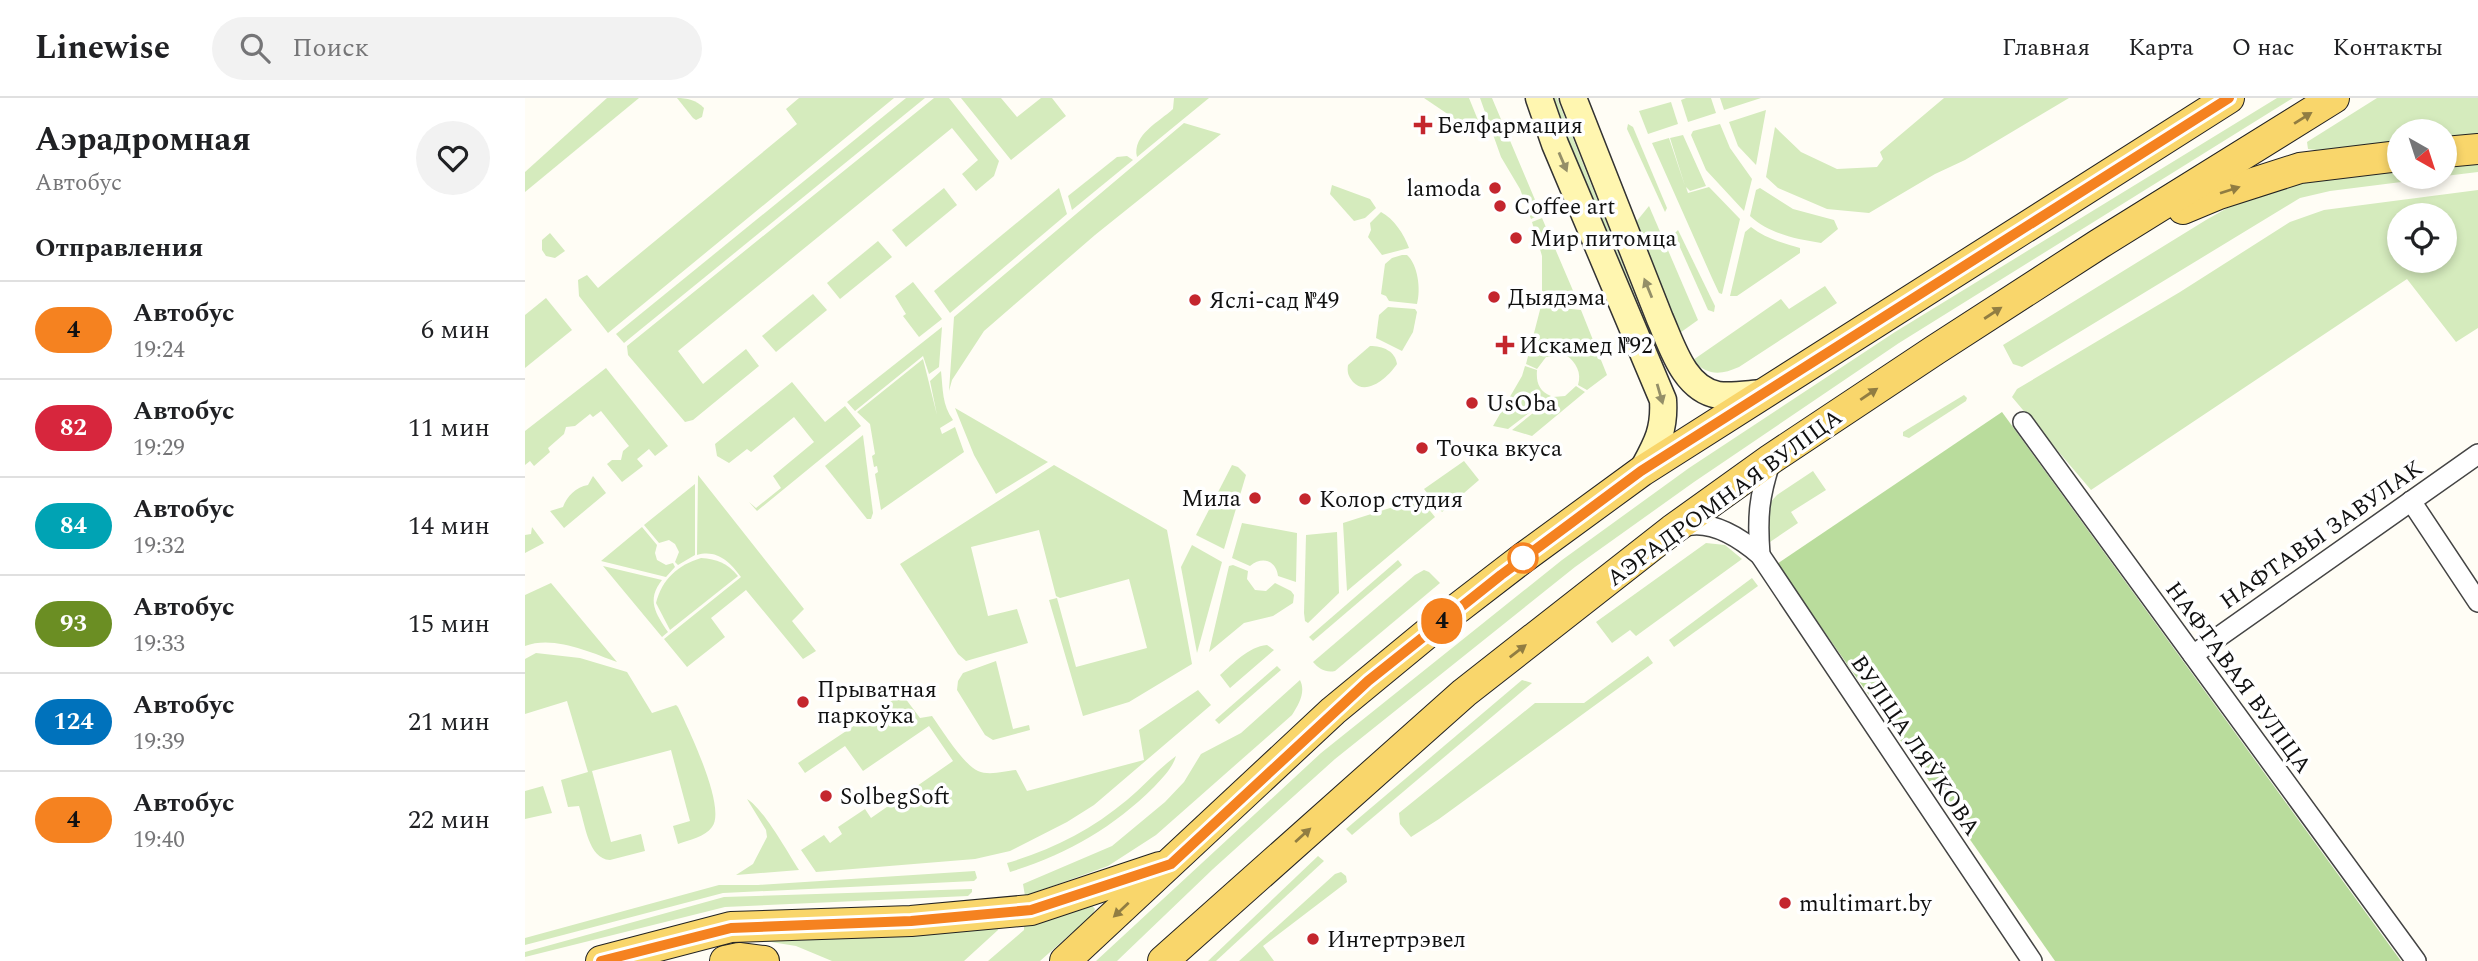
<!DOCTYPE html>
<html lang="ru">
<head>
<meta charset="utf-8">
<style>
  body { margin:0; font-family:Spectral,serif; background:#f2f2f2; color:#202124; height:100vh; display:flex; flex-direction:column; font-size:26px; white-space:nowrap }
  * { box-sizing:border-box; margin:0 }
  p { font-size:23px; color:#757577 }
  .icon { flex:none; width:38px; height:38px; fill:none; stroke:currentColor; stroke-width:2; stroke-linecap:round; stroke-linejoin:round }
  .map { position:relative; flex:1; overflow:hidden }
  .details { display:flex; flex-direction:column; background:#fff; width:525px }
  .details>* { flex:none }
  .badge { padding:0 14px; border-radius:23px; font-size:24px; line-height:46px }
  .needle { width:46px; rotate:141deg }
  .tools { position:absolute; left:1862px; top:21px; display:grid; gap:14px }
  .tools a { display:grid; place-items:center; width:70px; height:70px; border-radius:50%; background:#fff; box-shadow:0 4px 10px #0003; font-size:35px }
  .map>.badge { position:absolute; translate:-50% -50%; box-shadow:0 0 0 4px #fff }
  h2 { padding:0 35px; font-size:26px; line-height:63px }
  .round { display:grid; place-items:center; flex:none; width:74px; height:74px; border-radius:37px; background:#f2f2f2 }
  .summary { display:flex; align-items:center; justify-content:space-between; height:119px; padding:0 35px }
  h1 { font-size:33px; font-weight:700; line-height:52px }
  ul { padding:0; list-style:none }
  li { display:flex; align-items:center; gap:21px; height:98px; padding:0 35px; border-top:2px solid #e0e0e0 }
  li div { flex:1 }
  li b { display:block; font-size:26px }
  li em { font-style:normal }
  li .badge { min-width:77px; font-weight:700; text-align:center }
  header { display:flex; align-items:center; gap:42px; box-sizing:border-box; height:98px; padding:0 35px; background:#fff; border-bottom:2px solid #e0e0e0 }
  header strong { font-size:33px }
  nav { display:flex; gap:38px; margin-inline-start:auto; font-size:24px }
  .search { width:490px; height:63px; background:#f2f2f2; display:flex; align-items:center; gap:18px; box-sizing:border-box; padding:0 24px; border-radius:38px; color:#757577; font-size:26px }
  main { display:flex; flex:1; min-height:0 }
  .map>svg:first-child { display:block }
  .green { fill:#d5ebbd; fill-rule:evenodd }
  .forest { fill:#b9dc9c }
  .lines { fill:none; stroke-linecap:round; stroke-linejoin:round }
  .street-casing { stroke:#444; stroke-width:22 }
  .secondary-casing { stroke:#333; stroke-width:29 }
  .primary-casing { stroke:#222; stroke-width:32 }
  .street { stroke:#fff; stroke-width:19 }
  .secondary { stroke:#fff6b0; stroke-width:26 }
  .primary { stroke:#f9d66b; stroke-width:30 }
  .oneway { fill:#917d42 }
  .oneway2 { fill:#948f68 }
  .line-casing { stroke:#fff; stroke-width:16 }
  .line { stroke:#f58220; stroke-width:10 }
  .poi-dot { fill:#c4262e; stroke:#fff; stroke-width:2.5 }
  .stop-dot { fill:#fff; stroke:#f58220; stroke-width:3.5 }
  .labels { text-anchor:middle; stroke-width:7; stroke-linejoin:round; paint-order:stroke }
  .poi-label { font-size:23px; fill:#111; stroke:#fff; text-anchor:start }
  .street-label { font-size:23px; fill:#111; stroke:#fff }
</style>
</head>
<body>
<header>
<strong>Linewise</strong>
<div class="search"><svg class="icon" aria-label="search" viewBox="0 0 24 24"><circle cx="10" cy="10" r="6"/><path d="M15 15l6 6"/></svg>Поиск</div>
<nav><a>Главная</a><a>Карта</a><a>О нас</a><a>Контакты</a></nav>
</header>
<main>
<section class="details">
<div class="summary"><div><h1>Аэрадромная</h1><p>Автобус</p></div><a class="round"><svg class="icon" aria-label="heart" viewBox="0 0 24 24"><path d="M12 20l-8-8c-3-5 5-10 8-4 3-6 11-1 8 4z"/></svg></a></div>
<h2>Отправления</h2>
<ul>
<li><span class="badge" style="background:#f58220;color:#111">4</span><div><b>Автобус</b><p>19:24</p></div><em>6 мин</em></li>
<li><span class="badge" style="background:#d7263d;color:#fff">82</span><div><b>Автобус</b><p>19:29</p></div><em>11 мин</em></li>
<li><span class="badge" style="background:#00a3b4;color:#fff">84</span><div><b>Автобус</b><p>19:32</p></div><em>14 мин</em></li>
<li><span class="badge" style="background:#6b8e23;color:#fff">93</span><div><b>Автобус</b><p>19:33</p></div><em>15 мин</em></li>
<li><span class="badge" style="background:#0072bc;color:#fff">124</span><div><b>Автобус</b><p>19:39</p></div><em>21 мин</em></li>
<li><span class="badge" style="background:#f58220;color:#111">4</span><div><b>Автобус</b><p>19:40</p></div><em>22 мин</em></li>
</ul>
</section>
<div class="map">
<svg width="1953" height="863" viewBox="0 0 1953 863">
  <rect width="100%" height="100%" fill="#fffdf5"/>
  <!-- green -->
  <g class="green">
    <path d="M82 0H114L0 94V74Z"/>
    <path d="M152 0C162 0 171 2 179 10L177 19 171 22 168 20Z"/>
    <path d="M274 0H369L83 235 54 198 53 182 62 177 73 190 272 26 261 11Z"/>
    <path d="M381 0H400L99 245 91 236Z"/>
    <path d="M409 0H424L474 63 469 78 451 93 437 76 453 62 427 30 153 253 178 286 221 251 234 268 168 322 160 324 103 257 102 248Z"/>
    <path d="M436 0H476L492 19 516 0H527L541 18 486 62Z"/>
    <path d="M649 0H684L612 59C607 37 634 24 648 11Z"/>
    <path d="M899 0H944L961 42Z"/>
    <path d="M955 0H967L1016 116 1006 121 995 91 976 59Z"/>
    <path d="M1023 0H1032L1121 225 1136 251V255L1132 259Z"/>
    <path d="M1161 0H1186L1191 15 1163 24 1156 2Z"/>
    <path d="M1195 0H1236L1199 12Z"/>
    <path d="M1419 0H1544L1440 62 1410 76 1344 115 1302 111 1253 90 1241 79 1250 29 1276 54 1312 71 1352 69 1358 61 1355 54Z"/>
    <path d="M1752 0H1768L1374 245 1169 384 1050 469 810 661 688 771 592 863H571L796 655 1037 462 1164 370 1370 234Z"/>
    <path d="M1852 0H1953V37L1920 40V33H1874V44L1791 52 1783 51 1782 44Z"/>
    <path d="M1146 4 1153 26 1123 36 1114 13Z"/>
    <path d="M1241 12 1231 67 1213 48 1204 24Z"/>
    <path d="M659 25 696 36 570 137 459 233 427 282 424 293 429 219Z"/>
    <path d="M1103 26 1108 29 1142 110 1140 114 1102 31Z"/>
    <path d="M1195 26 1205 50 1227 81 1219 113 1181 72 1166 37 1168 33Z"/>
    <path d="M1158 37 1181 88 1165 93 1161 89 1163 95 1184 89 1215 121 1197 196 1194 195 1187 180 1127 45 1144 40 1160 88 1145 40Z"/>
    <path d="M602 58 608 62 547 112 543 98 592 59Z"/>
    <path d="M1953 64V74L1920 78V68Z"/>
    <path d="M1874 73V79H1916L1805 93 1775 100 1497 269 1488 266 1478 247 1681 122 1720 100 1767 85Z"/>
    <path d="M807 87 845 101 851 110 840 120 829 123 805 96Z"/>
    <path d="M419 90 432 107 381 149 367 132Z"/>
    <path d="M534 90 542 116 425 215 409 193Z"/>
    <path d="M1235 90 1268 111 1309 122 1313 131 1296 145C1270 141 1245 136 1225 118L1231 92Z"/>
    <path d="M1953 92V230L1931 244 1882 181 1566 392 1487 299 1492 291 1655 194 1765 124 1799 112ZM1874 117H1920V163H1874Z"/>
    <path d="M1124 108 1173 222 1152 237 1111 124Z"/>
    <path d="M856 114C869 121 879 136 884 150L857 157 843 139 846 132 845 125Z"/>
    <path d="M1017 120 1055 209 1017 206V158L1007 124Z"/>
    <path d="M1226 129C1240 140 1257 145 1275 150V155L1212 198H1205L1220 134Z"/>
    <path d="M1153 132 1190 208 1189 214 1183 212 1149 136Z"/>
    <path d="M25 135 40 153 30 160 21 158 17 152V142Z"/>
    <path d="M353 143 367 159 315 201 302 185Z"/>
    <path d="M877 157H882C893 167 896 191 892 206L864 203 861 198 856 196 860 166 867 160Z"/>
    <path d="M388 184 417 221 394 239 378 218 381 216 370 198Z"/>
    <path d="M1300 188 1312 205 1214 269C1196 277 1182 278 1168 262L1256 201 1264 211Z"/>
    <path d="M288 196 302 212 251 254 237 238Z"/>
    <path d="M21 200 47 232 0 270V217Z"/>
    <path d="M1016 208 1056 212 1082 277 1062 292 1053 287C1057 275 1051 264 1041 257L1021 259 1012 271 1001 266Z"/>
    <path d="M863 209 890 211 892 214 888 234 877 253 851 240 854 217Z"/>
    <path d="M417 229 414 269 404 276 398 258 330 313 322 304Z"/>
    <path d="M845 248C858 248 870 253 872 266 864 278 842 299 828 284 823 278 822 274 823 267Z"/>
    <path d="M398 261 412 317 405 283 416 273C418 291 417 307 428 322L415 330 417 336 430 329 439 354 356 412 350 376 353 374 352 368 349 369 347 358 350 356 345 326 332 314Z"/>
    <path d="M1000 268 1012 272C1011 285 1014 293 1026 298L983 331 968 328 997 278Z"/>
    <path d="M81 270 143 348 130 358 124 351 112 361 118 368 97 384 82 366 87 362H96L98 353 104 348 76 313 68 319 65 316 50 328 41 329 39 336 23 350 25 354 9 368 5 363 0 367V333Z"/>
    <path d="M267 284 300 324 320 308 336 328 232 413 224 404 231 410 256 390 248 378 289 344 269 319 226 354 222 351 204 365 192 358 190 346Z"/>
    <path d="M1051 288 1060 294 1007 338 987 332 1028 299 1040 298Z"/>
    <path d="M1439 297 1442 300 1441 303 1384 340 1378 338V334Z"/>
    <path d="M430 310 523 364 471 396 449 357Z"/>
    <path d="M338 337 348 415 346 421H342L300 368Z"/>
    <path d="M939 363 954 382 917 414 899 391Z"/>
    <path d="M529 367 642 432 667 566 604 604 558 618 524 502 532 500 551 569 622 550 604 481 535 500 531 498 514 432 446 449 463 518 492 511 503 545 441 563 433 556 375 466Z"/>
    <path d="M707 367 713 369 721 377 699 451 671 437Z"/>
    <path d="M1288 373 1301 392 1266 414 1273 425 1242 446 1240 410 1252 397Z"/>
    <path d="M173 377 279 511 267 523 291 553 278 561 221 492 186 520 200 539 162 569 139 541 216 479C205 464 192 451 172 457Z"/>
    <path d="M68 378 81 395 39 430 25 413 38 409C42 398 51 389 63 387Z"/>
    <path d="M170 386V457L153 467 150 464 154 454 150 446 144 442 134 445 119 427Z"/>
    <path d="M892 397 910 419 822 493 818 425 865 410Z"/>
    <path d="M717 425 772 435 771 484 753 478C751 462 737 458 725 468L707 460Z"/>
    <path d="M7 429 19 445 0 455V437L6 436Z"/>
    <path d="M117 429 132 447 130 455 132 462 141 467 148 465 150 469 141 479 76 463Z"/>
    <path d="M812 434 814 495 783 525 780 523 779 515 781 437Z"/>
    <path d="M1181 445 1200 447 1217 461 1111 538 1105 532 1087 545 1071 524Z"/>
    <path d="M667 447 697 464 672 555 656 469Z"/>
    <path d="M176 460C192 461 202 465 213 478L145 532 131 505C137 481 153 467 176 460Z"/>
    <path d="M873 462 877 467 788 543 784 539Z"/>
    <path d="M708 467 723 473 722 481 730 492 741 493 750 485 766 493 769 497 768 505 748 518 719 525 684 554 704 468Z"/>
    <path d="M78 468 137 482C121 502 131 516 143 534L137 539Z"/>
    <path d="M899 472 904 474 915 485 810 573C801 575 794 571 788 564L890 477Z"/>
    <path d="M1227 480 1233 488 1149 549 1144 542Z"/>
    <path d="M26 485 92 564C65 554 28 537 0 548V497Z"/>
    <path d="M742 547 749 552 705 590 695 577C709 565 723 549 742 547Z"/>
    <path d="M11 555 55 560 102 574 127 615 151 607 153 609C163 630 202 710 187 729 180 739 164 742 153 746L148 728 165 723 146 652 67 673 86 744 116 736 120 753 85 762C63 761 60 725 54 708L43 709 36 682 63 674 42 603 0 616V561Z"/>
    <path d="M1123 558 1128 565 914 721 886 739 875 726 874 715 1010 605H1059Z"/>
    <path d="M471 563 488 631 504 627 505 632 468 642 460 637 432 592 433 583 438 575Z"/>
    <path d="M752 568 756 572 694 626 690 622Z"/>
    <path d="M775 582C781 594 774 606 767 617L631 737 583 768 500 798 498 786 587 748 640 704 659 684 676 656 716 635Z"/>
    <path d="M997 582 1007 585 827 737 821 731Z"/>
    <path d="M673 592 686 607 569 707 542 724 485 753 450 761 291 774 276 752 299 737 305 745 317 736 313 729 340 711 346 720 428 663 404 628 338 673 320 648 280 675 273 665 377 596 395 620 407 618C417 632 438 666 453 673 464 678 480 673 491 672L502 693 619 662 614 632Z"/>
    <path d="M651 658C647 671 638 679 629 689 588 730 540 757 485 774L482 765C527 752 566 732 602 702 619 688 633 671 651 658Z"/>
    <path d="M18 688 27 715 0 721V693Z"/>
    <path d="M222 701C238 710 263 755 274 772L211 777 228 766 242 739 241 732Z"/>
    <path d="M793 758 799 763 691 863H683Z"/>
    <path d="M450 773 452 780 449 783 198 795 0 847V840L194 787H233Z"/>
    <path d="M816 774 821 778 822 784 738 848 749 863H714L810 776Z"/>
    <path d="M447 791V794L443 798 200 809 0 859V854L199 799Z"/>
    <path d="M565 805 570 811 568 816 515 863H463L499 832V825Z"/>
    <path d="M472 827 473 832 439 863H307L271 848 246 844 222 843 187 847 192 842Z"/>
  </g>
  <!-- forest -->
  <path class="forest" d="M1477 314 1876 863H1530L1252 466Z"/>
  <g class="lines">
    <!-- street casing -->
    <g class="street-casing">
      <g id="street">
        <path d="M1498 324 1891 863"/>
        <path d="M1886 403 1953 504"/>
        <path d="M1154 430C1183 419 1214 439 1235 457L1507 863"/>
        <path d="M1235 457C1232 419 1234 398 1246 362"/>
        <path d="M1668 557 1953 356"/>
      </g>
    </g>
    <!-- secondary casing -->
    <g class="secondary-casing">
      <g id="secondary">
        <path d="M1014 0 1030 46 1138 302C1140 333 1131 347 1117 373"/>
        <path d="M1048 0 1135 221C1147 248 1159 291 1193 297 1206 299 1223 296 1237 295"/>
      </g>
    </g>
    <!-- primary casing -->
    <g class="primary-casing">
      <g id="primary">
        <path d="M1920 54 1953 51"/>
        <path d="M1658 111 1694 96 1775 70 1874 58"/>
        <path d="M76 863 206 829 386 823 506 812 635 769"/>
        <path d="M200 863 214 860 239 863"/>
        <path d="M540 863 808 613 933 510 998 460 1117 373 1704 0"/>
        <path d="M638 863 939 595 1147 432 1246 361 1410 252 1574 146 1809 0"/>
      </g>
    </g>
    <!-- street -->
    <use href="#street" class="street"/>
    <!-- secondary -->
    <use href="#secondary" class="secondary"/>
    <!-- primary -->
    <use href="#primary" class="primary"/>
  </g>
  <!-- one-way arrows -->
  <defs><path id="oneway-solid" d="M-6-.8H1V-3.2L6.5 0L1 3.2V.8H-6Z" transform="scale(1.75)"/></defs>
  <g class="oneway">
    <use href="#oneway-solid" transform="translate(1778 20) rotate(-32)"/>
    <use href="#oneway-solid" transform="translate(1705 92) rotate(-18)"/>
    <use href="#oneway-solid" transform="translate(1468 215) rotate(-33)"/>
    <use href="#oneway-solid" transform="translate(1344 296) rotate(-34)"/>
    <use href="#oneway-solid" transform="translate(993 553) rotate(-38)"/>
    <use href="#oneway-solid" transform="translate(778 737) rotate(-42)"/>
    <use href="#oneway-solid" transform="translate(596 812) rotate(137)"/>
  </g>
  <g class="oneway2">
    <use href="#oneway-solid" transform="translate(1038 64) rotate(67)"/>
    <use href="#oneway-solid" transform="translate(1123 190) rotate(-112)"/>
    <use href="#oneway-solid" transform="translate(1135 296) rotate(74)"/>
  </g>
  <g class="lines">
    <!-- line casing -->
    <g class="line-casing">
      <path id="line" d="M76 863 206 830 386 823 506 812 646 766 843 583 976 477 1116 373 1704 0"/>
    </g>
    <!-- line -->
    <use href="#line" class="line"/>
  </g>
  <!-- markers -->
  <g class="poi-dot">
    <path d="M894.5 16.5h7v7h7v7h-7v7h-7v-7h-7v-7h7z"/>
    <circle cx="970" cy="90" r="7"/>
    <circle cx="975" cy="108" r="7"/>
    <circle cx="991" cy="140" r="7"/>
    <circle cx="969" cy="199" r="7"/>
    <circle cx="670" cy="202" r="7"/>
    <path d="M976.5 236.5h7v7h7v7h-7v7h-7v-7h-7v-7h7z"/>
    <circle cx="947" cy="305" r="7"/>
    <circle cx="897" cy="350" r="7"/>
    <circle cx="730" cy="400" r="7"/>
    <circle cx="780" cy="401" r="7"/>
    <circle cx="278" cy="604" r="7"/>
    <circle cx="301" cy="698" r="7"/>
    <circle cx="1260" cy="805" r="7"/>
    <circle cx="788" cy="841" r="7"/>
  </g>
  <circle class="stop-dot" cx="998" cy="460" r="14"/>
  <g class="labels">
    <!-- poi labels -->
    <g class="poi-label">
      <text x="912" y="35">Белфармация</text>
      <text x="956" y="98" text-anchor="end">lamoda</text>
      <text x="989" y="116">Coffee art</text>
      <text x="1005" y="148">Мир питомца</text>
      <text x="983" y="207">Дыядэма</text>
      <text x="684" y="210">Яслі-сад №49</text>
      <text x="994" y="255">Искамед №92</text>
      <text x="961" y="313">UsOba</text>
      <text x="911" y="358">Точка вкуса</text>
      <text x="716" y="408" text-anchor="end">Мила</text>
      <text x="794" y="409">Колор студия</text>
      <text x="292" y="599">Прыватная<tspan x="292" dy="26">паркоўка</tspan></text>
      <text x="315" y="706">SolbegSoft</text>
      <text x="1274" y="813">multimart.by</text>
      <text x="802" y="849">Интертрэвел</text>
    </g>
    <!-- street labels -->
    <g class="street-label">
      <text transform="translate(1199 399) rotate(-36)" y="8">АЭРАДРОМНАЯ ВУЛІЦА</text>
      <text transform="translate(1796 436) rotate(-35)" y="8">НАФТАВЫ ЗАВУЛАК</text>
      <text transform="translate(1714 579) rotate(54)" y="8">НАФТАВАЯ ВУЛІЦА</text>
      <text transform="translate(1391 647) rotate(56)" y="8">ВУЛІЦА ЛЯЎКОВА</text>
    </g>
  </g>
</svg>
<div class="tools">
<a><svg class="needle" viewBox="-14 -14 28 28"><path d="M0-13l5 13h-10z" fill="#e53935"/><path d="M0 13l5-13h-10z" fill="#757577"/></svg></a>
<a><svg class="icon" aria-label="locate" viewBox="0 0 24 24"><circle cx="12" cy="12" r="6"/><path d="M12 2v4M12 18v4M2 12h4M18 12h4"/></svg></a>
</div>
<b class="badge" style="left:917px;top:523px;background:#f58220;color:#111">4</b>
</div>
</main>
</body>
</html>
